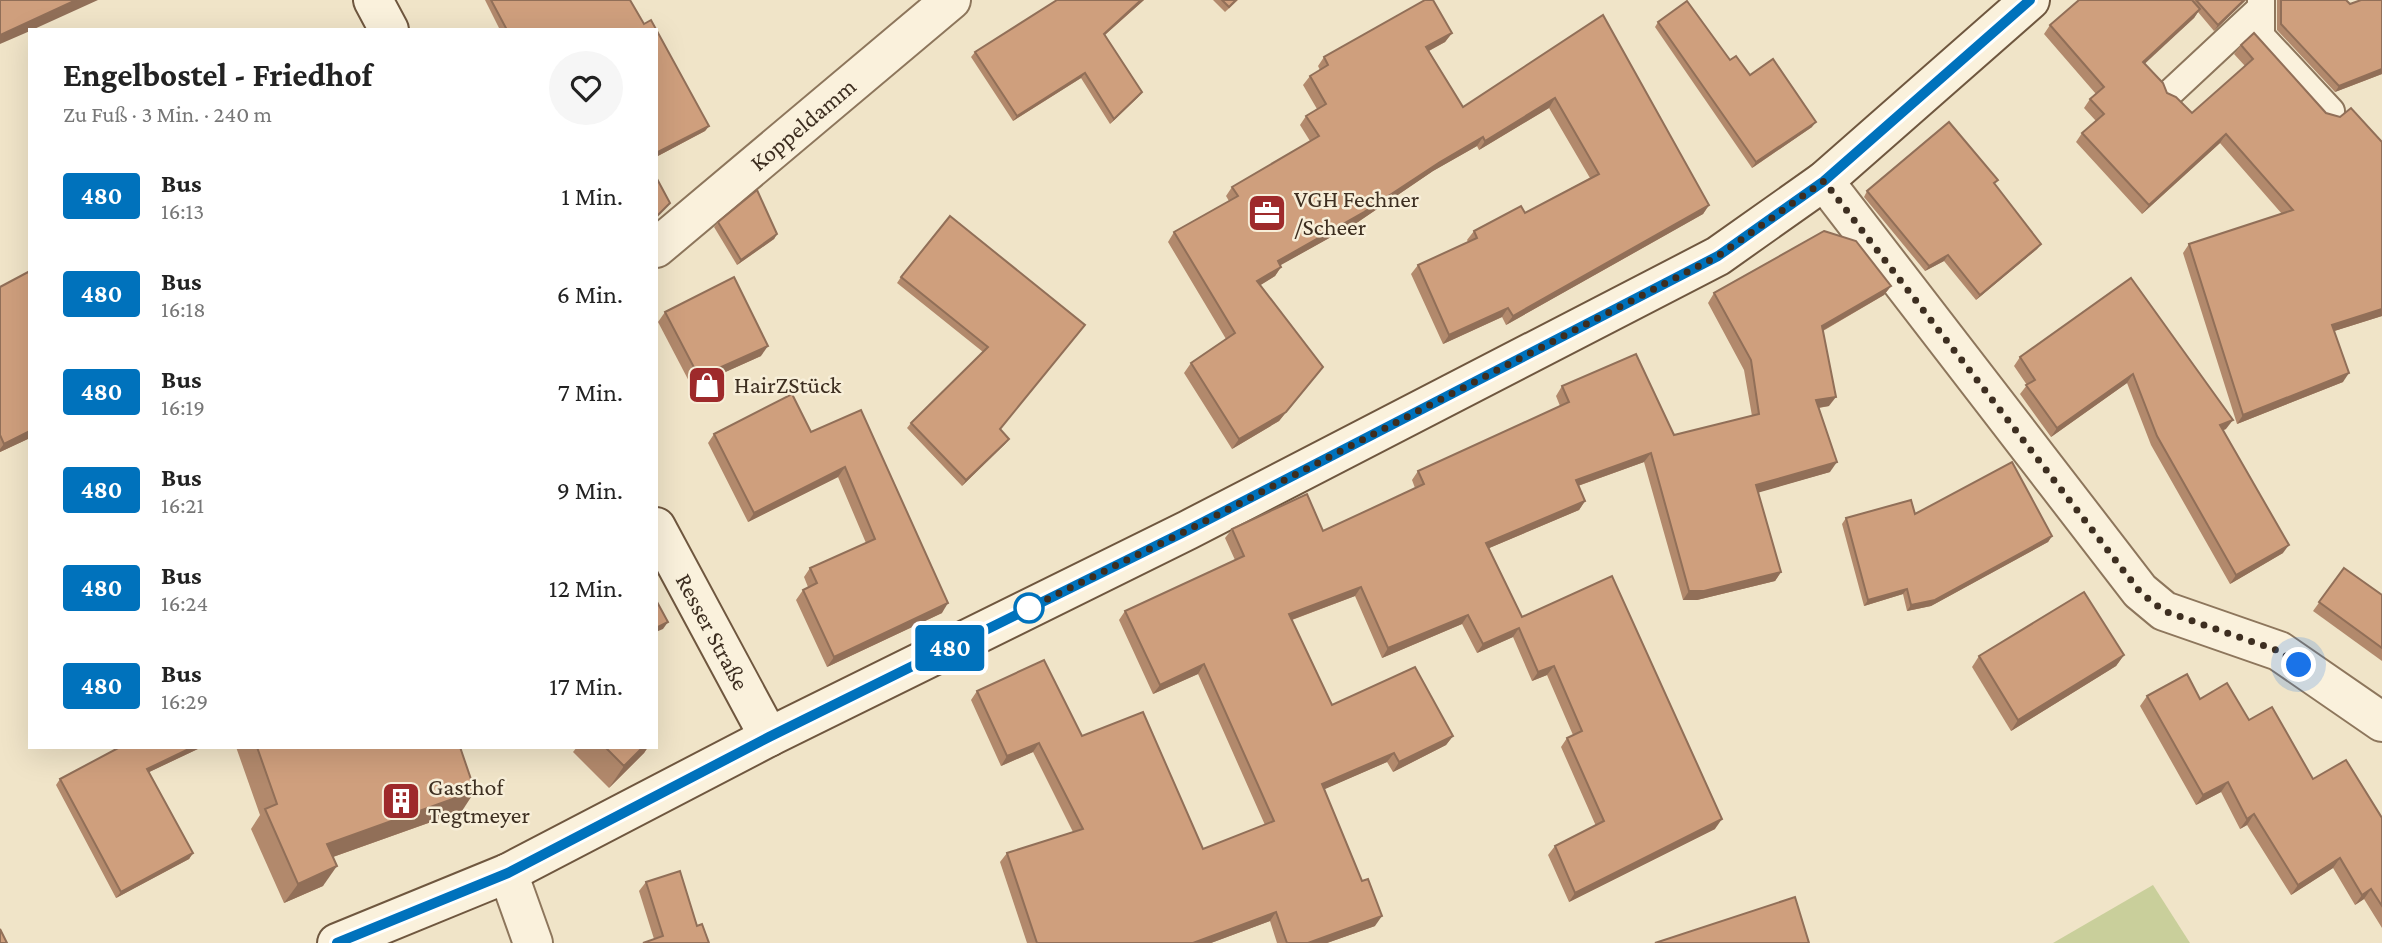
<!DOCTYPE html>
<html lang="de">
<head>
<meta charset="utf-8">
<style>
  body { margin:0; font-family:"Crimson Pro",serif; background:#f6f6f6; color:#222; height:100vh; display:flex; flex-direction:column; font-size:26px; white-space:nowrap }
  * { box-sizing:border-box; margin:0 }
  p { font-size:23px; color:#767676 }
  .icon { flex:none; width:38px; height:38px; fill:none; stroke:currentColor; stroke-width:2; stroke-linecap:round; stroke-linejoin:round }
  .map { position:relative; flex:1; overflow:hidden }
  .panel { position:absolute; left:28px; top:28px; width:630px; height:721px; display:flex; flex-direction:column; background:#fff; border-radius:0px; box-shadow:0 7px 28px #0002 }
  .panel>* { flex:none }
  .badge { padding:0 14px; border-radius:5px; font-size:24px; line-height:46px }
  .you { position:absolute; width:35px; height:35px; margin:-18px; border:5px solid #fff; border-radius:50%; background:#1a73e8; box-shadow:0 0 0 10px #1a73e833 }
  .map>.badge { position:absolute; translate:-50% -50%; box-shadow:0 0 0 4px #fff }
  .round { display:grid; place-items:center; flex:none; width:74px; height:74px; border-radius:37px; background:#f6f6f6 }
  .overview { display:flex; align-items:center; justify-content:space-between; height:119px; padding:0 35px }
  h1 { font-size:33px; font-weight:700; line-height:52px }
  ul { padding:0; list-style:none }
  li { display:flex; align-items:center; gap:21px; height:98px; padding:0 35px }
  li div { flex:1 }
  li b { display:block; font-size:26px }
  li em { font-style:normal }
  li .badge { min-width:77px; font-weight:700; text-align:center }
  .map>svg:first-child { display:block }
  .green { fill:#c9cf9b }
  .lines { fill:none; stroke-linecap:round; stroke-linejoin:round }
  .lane-casing { stroke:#8d765c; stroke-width:30 }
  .street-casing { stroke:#8d765c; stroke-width:42 }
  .secondary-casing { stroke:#6f573f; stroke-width:42 }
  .lane { stroke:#faf1dc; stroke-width:26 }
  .street { stroke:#faf1dc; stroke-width:38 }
  .secondary { stroke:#faf1dc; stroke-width:38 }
  .wall { fill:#b2896c }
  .shaded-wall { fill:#916f58 }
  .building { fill:#cf9f7d; stroke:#916f58; stroke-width:2 }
  .line-casing { stroke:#fff; stroke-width:16 }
  .line { stroke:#0072bc; stroke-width:10 }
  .walk { stroke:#3d2e20; stroke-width:7; stroke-dasharray:0 12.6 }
  .stop-dot { fill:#fff; stroke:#0072bc; stroke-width:3.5 }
  .labels { text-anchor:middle; stroke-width:5; stroke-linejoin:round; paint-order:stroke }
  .street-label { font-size:24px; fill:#3d2e20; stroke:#f7eed8 }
  .poi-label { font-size:24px; fill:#3d2e20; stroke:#f7eed8; text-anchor:start }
</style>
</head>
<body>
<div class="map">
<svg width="2382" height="943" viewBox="0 0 2382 943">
  <rect width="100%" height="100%" fill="#f0e4c8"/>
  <!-- green -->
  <path class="green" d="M2153 885 2190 943H2053Z"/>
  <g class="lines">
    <!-- lane casing -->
    <g class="lane-casing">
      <g id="lane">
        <path d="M2261 0V36L2331 111"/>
        <path d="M2172 91 2260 9"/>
      </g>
    </g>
    <!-- street casing -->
    <g class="street-casing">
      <g id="street">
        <path d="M1824 181 2140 591 2164 611 2279 651 2382 722"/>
        <path id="s1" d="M656 248 951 0"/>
        <path d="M508 873 533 943"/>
      </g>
    </g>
    <!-- secondary casing -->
    <g class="secondary-casing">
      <g id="secondary">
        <path d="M373 0 389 30"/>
        <path id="s2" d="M656 527 769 737"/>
        <path d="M337 943 508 873 769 737 1188 530 1718 256 1824 181 2030 0"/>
      </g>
    </g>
    <!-- lane -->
    <use href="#lane" class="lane"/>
    <!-- street -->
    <use href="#street" class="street"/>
    <!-- secondary -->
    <use href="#secondary" class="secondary"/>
  </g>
  <!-- wall -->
  <g class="wall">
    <path d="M485 0H630L644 24 651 20 709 126 705 131 656 157V30H500Z"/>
    <path d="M1057 0H1144L1105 35 1142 92 1138 97 1110 124 1081 78 1013 121 971 57 975 52Z"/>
    <path d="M1213 0H1238L1225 12Z"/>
    <path d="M2079 0H2246L2214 31 2198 12 2194 18 2144 63 2167 93 2192 113 2245 66 2234 54 2241 45 2254 33 2382 316 2334 331 2343 382 2237 424 2183 253 2189 244 2282 214 2220 143 2142 214 2076 142 2082 133 2096 121 2084 108 2090 99 2096 94 2044 34 2050 25Z"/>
    <path d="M2277 0H2346L2382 74 2335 92 2277 30Z"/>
    <path d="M1603 15 1709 205 1703 214 1506 325 1502 317 1443 344 1411 274 1418 265 1468 242 1467 240 1474 231 1525 213 1590 178 1549 108 1479 150 1477 146 1433 171 1358 222 1280 265 1281 267 1275 276 1260 285 1323 367 1279 421 1232 449 1184 373 1191 363 1226 339 1168 242 1174 232 1229 201 1226 196 1232 187 1310 141 1300 125 1306 116 1317 109 1303 85 1310 76 1320 70 1318 66 1324 57 1452 33 1445 42 1429 51 1463 107Z"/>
    <path d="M1658 22 1730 60 1750 75 1812 127 1752 168 1655 27Z"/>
    <path d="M1995 184 2041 244 2037 249 1976 300 1944 261 1925 271 1864 197 1867 191Z"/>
    <path d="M718 222 777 234 774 239 737 265 714 227Z"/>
    <path d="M901 277 1085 325 1000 429 1009 439 1005 444 962 486 907 428 911 423 983 352 897 283Z"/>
    <path d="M2131 278 2226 429 2223 430 2283 553 2230 584 2151 445 2127 383 2051 437 2020 394 2027 385 2014 366 2020 357Z"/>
    <path d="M1891 286 1884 295 1823 331 1829 406 1819 408 1830 472 1758 492 1781 572 1775 581 1697 600H1683L1644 462 1578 486 1585 501 1579 510 1489 548 1522 617 1715 829 1569 902 1548 855 1555 846 1596 826 1561 747 1567 738 1573 735 1547 675 1532 681 1513 637 1477 653 1462 624 1382 658 1355 596 1292 620 1332 705 1453 736 1446 745 1393 772 1387 762 1324 789 1375 926 1327 943H1277L1270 921 1211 943H1027L1000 862 1007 853 1073 832 1033 752 1001 766 971 700 977 691 1082 736 1203 849 1265 825 1198 674 1153 694 1119 620 1125 611 1235 560 1225 538 1232 529 1323 531 1415 488 1412 480 1418 471 1560 406 1556 396 1562 386 1674 435 1752 416 1744 370 1708 303 1714 293Z"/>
    <path d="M0 287 30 438 0 452Z"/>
    <path d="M665 312 761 356 692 387 658 322Z"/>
    <path d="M861 410 942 613 827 667 796 600 803 590 808 587 804 577 810 568 866 543 838 477 748 522 708 443 714 434 811 432Z"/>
    <path d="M1915 514 2052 536 2048 542 1931 606 1907 611 1903 594 1864 606 1842 524 1846 518Z"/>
    <path d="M2344 568 2382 595V661L2313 611Z"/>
    <path d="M2124 655 2116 666 2011 731 1972 667 1979 656Z"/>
    <path d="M2147 696 2200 699 2249 720 2313 779 2382 818V928L2364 899 2355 905 2333 868 2291 895 2247 825 2240 829 2221 792 2196 805 2140 706Z"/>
    <path d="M115 747H202L149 772 193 853 189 859 116 898 56 785 60 779 116 749Z"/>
    <path d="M236 747H460L462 811 333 857 323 886 284 903 251 829 260 815Z"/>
    <path d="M577 747H648L644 753 609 788 573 752Z"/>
    <path d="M646 882 697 926 654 939 639 891Z"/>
  </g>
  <!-- shaded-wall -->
  <g class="shaded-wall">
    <path d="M76 0H98L32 30H30V31L0 44V35Z"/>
    <path d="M1141 0H1144L1100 39 1104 34Z"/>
    <path d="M2244 0H2246L2214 31 2218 25Z"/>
    <path d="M2200 9 2194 18 2137 71 2143 62Z"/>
    <path d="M1452 33 1445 42 1419 56 1426 47Z"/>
    <path d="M2382 69V74L2335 92 2339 86Z"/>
    <path d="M1085 73 1081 78 1013 121 1017 116Z"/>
    <path d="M1142 92 1138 97 1110 124 1114 119Z"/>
    <path d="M1555 98 1549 108 1479 150 1485 141Z"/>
    <path d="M1816 122 1812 127 1752 168 1756 162Z"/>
    <path d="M709 126 705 131 656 157V153Z"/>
    <path d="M2226 134 2220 143 2142 214 2149 205Z"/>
    <path d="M1483 137 1477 146 1433 171 1358 222 1272 270 1278 261 1440 162Z"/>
    <path d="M1709 205 1703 214 1506 325 1513 316Z"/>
    <path d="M777 234 774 239 737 265 741 260Z"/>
    <path d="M2041 244 2037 249 1976 300 1980 295Z"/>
    <path d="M1948 255 1944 261 1925 271 1929 266Z"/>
    <path d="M1281 267 1275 276 1251 291 1257 281Z"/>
    <path d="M1891 286 1884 295 1815 335 1822 326Z"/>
    <path d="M1508 308 1502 317 1443 344 1449 335Z"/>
    <path d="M2382 309V316L2325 334 2332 325Z"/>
    <path d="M768 346 761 356 692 387 699 377Z"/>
    <path d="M1323 367 1279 421 1232 449 1239 439Z"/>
    <path d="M2349 373 2343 382 2237 424 2243 415Z"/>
    <path d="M2133 374 2127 383 2051 437 2057 428Z"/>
    <path d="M1836 397 1829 406 1810 409 1816 400Z"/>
    <path d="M2233 420 2226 429 2214 434 2220 425Z"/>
    <path d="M30 431V438L0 452V449L4 444Z"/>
    <path d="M1009 439 1005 444 962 486 966 480Z"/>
    <path d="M1651 453 1644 462 1569 489 1576 480Z"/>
    <path d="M1837 462 1830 472 1750 495 1756 485Z"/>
    <path d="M845 467 838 477 748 522 754 513Z"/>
    <path d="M1585 501 1579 510 1480 552 1486 543Z"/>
    <path d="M2052 536 2048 542 1931 606 1907 611 1911 605Z"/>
    <path d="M2289 545 2283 553 2230 584 2236 575Z"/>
    <path d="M1781 572 1775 581 1697 600H1683L1689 591Z"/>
    <path d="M1361 587 1355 596 1283 623 1289 614Z"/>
    <path d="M1907 589 1903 594 1864 606 1868 600Z"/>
    <path d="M948 603 942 613 827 667 834 657Z"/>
    <path d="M1468 615 1462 624 1382 658 1388 648Z"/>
    <path d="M668 622 663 629 656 632V628Z"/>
    <path d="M1519 628 1513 637 1477 653 1483 644Z"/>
    <path d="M2124 655 2116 666 2011 731 2018 720Z"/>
    <path d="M1204 664 1198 674 1153 694 1160 685Z"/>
    <path d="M1554 666 1547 675 1532 681 1538 672Z"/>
    <path d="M1453 736 1446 745 1393 772 1399 762Z"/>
    <path d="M1039 743 1033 752 1001 766 1007 756Z"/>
    <path d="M193 747H202L143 775 147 769Z"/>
    <path d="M643 747H648L644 753 609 788 624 766Z"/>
    <path d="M1394 753 1387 762 1316 793 1322 784Z"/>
    <path d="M2228 782 2221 792 2196 805 2203 795Z"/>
    <path d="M475 791 462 811 313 864 327 844Z"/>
    <path d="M2254 814 2247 825 2240 829 2247 819Z"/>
    <path d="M1722 819 1715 829 1569 902 1575 893Z"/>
    <path d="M193 853 189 859 116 898 121 892Z"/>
    <path d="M2340 858 2333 868 2291 895 2298 885Z"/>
    <path d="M337 866 323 886 284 903 298 884Z"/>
    <path d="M2371 889 2364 899 2355 905 2362 895Z"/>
    <path d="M1276 912 1270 921 1211 943H1193Z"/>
    <path d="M1382 916 1375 926 1327 943H1308Z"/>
  </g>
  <!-- building -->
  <g class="building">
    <path d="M0 0H76L0 35Z"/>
    <path d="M491 0H630L644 24 651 20 709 126 656 153V30H507Z"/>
    <path d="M1057 0H1141L1104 34 1142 92 1114 119 1085 73 1017 116 975 52Z"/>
    <path d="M1222 0H1236L1229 7Z"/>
    <path d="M1425 0H1433L1452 33 1426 47 1463 107 1603 15 1709 205 1513 316 1508 308 1449 335 1418 265 1477 238 1474 231 1521 206 1525 213 1599 174 1555 98 1485 141 1483 137 1440 162 1364 212 1278 261 1281 267 1257 281 1323 367 1286 412 1239 439 1191 363 1235 333 1174 232 1238 196 1232 187 1319 136 1306 116 1326 104 1310 76 1328 65 1324 57Z"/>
    <path d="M2079 0H2192L2200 9 2143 62 2163 83 2167 93 2176 97 2192 113 2253 59 2241 45 2254 33 2326 113 2340 117 2351 108 2382 142V309L2332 325 2349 373 2243 415 2189 244 2293 210 2226 134 2149 205 2082 133 2104 114 2090 99 2104 87 2050 25Z"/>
    <path d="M2196 0H2244L2218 25Z"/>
    <path d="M2281 0H2346L2350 4 2361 0H2382V69L2339 86 2281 24Z"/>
    <path d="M1687 1 1730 60 1736 56 1750 75 1773 59 1816 122 1756 162 1658 22Z"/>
    <path d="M1949 122 1998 180 1994 183 2041 244 1980 295 1948 255 1929 266 1867 191Z"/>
    <path d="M656 177 670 203 656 217Z"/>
    <path d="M757 190 777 234 741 260 718 222Z"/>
    <path d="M950 216 1085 325 1000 429 1009 439 966 480 911 423 988 347 901 277Z"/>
    <path d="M1824 231 1856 241 1891 286 1822 326 1836 397 1816 400 1837 462 1756 485 1781 572 1704 591H1689L1651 453 1576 480 1585 501 1486 543 1522 617 1612 576 1722 819 1575 893 1555 846 1604 821 1567 738 1582 731 1554 666 1538 672 1519 628 1483 644 1468 615 1388 648 1361 587 1289 614 1332 705 1415 667 1453 736 1399 762 1394 753 1322 784 1362 881 1368 879 1382 916 1308 943H1287L1276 912 1193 943H1037L1007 853 1083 829 1039 743 1007 756 977 691 1044 660 1082 736 1143 712 1203 849 1274 821 1204 664 1160 685 1125 611 1244 556 1232 529 1307 494 1323 531 1424 484 1418 471 1569 402 1562 386 1636 354 1674 435 1759 414 1751 360 1714 293Z"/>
    <path d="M30 271V431L4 444 0 435V287Z"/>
    <path d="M734 277 768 346 699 377 665 312Z"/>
    <path d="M2131 278 2233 420 2220 425 2289 545 2236 575 2157 436 2133 374 2057 428 2026 385 2035 380 2020 357Z"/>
    <path d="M792 394 811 432 861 410 948 603 834 657 803 590 817 583 810 568 875 539 845 467 754 513 714 434Z"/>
    <path d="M2012 462 2052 536 1935 600 1911 605 1907 589 1868 600 1846 518 1911 500 1915 514Z"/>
    <path d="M2344 568 2382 595V648L2319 602Z"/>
    <path d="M2084 592 2124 655 2018 720 1979 656Z"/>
    <path d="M656 600 668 622 656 628Z"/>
    <path d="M2187 674 2200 699 2227 683 2249 720 2272 707 2313 779 2346 760 2382 818V906L2371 889 2362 895 2340 858 2298 885 2254 814 2247 819 2228 782 2203 795 2147 696Z"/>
    <path d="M120 747H193L147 769 193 853 121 892 60 779Z"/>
    <path d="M257 747H460L475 791 327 844 337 866 298 884 265 809 277 804Z"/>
    <path d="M605 747H643L624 766Z"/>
    <path d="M680 871 697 926 702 924 709 943H643L663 936 646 882Z"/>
    <path d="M1795 897 1809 943H1655Z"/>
    <path d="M0 929 7 943H0Z"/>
  </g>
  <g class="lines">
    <!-- line casing -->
    <g class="line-casing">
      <path id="line" d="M337 943 508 873 769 737 1188 530 1718 256 1824 181 2030 0"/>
    </g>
    <!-- line -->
    <use href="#line" class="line"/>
    <!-- walk -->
    <path class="walk" d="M1029 608 1027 609 1188 530 1718 256 1824 181 2140 592 2164 611 2279 651 2299 665"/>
  </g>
  <!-- icons -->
  <defs>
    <g id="office-square" transform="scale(2.0125)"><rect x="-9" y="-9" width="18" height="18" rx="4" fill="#9e2a2b" stroke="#f7eed8"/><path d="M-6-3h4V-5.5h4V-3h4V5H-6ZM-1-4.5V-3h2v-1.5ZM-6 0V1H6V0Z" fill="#fff"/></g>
    <g id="shop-square" transform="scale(2.0125)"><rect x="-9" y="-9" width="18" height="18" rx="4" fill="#9e2a2b" stroke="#f7eed8"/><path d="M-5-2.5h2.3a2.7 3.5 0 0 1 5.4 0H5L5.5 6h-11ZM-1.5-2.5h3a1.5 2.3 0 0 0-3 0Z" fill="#fff"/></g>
    <g id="building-square" transform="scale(2.0125)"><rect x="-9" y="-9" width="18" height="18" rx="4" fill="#9e2a2b" stroke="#f7eed8"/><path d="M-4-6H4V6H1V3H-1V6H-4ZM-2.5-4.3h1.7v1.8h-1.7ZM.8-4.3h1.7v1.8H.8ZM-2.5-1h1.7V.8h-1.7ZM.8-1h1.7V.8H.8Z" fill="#fff"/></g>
  </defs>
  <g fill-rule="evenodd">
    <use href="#office-square" x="1267" y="213"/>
    <use href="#shop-square" x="707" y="385"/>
    <use href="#building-square" x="401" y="801"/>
  </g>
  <!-- markers -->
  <circle class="stop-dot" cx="1029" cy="608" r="14"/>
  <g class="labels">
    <!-- street labels -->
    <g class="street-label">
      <text dy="8" stroke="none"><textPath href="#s1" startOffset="192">Koppeldamm</textPath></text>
      <text dy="8" stroke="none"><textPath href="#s2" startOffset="119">Resser Straße</textPath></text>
    </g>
    <!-- poi labels -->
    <g class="poi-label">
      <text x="1294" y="207">VGH Fechner<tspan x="1294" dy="28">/Scheer</tspan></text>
      <text x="734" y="393">HairZStück</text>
      <text x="428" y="795">Gasthof<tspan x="428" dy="28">Tegtmeyer</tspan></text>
    </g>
  </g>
</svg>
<div class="you" style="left:2299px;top:665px"></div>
<b class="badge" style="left:950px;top:648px;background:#0072bc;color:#fff">480</b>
<section class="panel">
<div class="overview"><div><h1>Engelbostel - Friedhof</h1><p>Zu Fuß · 3 Min. · 240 m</p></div><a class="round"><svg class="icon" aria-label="heart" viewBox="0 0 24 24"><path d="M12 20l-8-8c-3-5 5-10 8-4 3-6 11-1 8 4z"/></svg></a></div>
<ul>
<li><span class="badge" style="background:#0072bc;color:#fff">480</span><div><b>Bus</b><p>16:13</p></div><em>1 Min.</em></li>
<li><span class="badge" style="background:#0072bc;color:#fff">480</span><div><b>Bus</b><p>16:18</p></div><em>6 Min.</em></li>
<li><span class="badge" style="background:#0072bc;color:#fff">480</span><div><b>Bus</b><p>16:19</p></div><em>7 Min.</em></li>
<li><span class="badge" style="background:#0072bc;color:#fff">480</span><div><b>Bus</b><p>16:21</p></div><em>9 Min.</em></li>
<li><span class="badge" style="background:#0072bc;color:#fff">480</span><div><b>Bus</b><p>16:24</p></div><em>12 Min.</em></li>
<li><span class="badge" style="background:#0072bc;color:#fff">480</span><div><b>Bus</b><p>16:29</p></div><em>17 Min.</em></li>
</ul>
</section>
</div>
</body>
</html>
